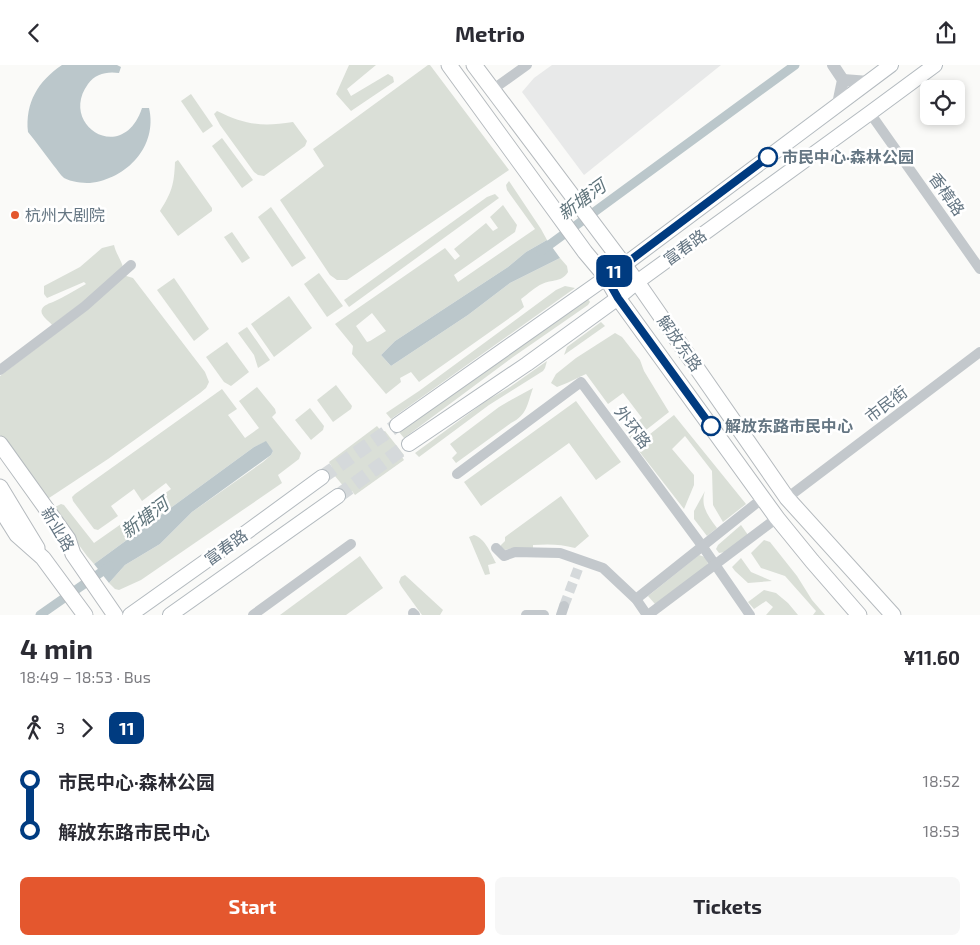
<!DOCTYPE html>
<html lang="en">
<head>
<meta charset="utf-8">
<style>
  body { margin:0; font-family:"Exo 2","Noto Sans SC",sans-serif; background:#f7f7f7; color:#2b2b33; height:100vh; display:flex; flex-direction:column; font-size:19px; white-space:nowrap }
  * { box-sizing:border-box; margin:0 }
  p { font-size:16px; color:#7c7c81 }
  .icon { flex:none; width:28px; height:28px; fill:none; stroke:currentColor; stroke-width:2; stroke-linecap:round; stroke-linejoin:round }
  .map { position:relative; height:550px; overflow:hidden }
  .panel { display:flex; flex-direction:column; background:#fff; flex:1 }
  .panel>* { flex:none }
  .badge { padding:0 10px; border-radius:8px; font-size:18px; line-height:32px }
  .tools { position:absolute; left:920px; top:15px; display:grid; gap:10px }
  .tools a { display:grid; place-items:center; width:45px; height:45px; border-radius:8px; background:#fff; box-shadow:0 2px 8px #0003; font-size:25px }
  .map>.badge { position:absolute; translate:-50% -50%; box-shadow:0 0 0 2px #fff }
  .legs { display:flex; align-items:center; gap:8px; height:55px; padding:0 20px; font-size:16px }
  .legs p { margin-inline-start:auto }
  .summary { display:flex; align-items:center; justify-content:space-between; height:85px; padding:0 20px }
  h1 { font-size:28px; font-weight:700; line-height:38px }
  .button { display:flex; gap:10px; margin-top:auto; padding:10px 20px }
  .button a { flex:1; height:58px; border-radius:8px; background:#e4572e; color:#fff; font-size:20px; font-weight:700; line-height:58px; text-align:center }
  .button a+a { background:#f7f7f7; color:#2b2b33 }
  ul { padding:0 20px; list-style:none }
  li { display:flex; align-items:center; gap:18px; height:50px; font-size:19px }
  li i { display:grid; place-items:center; width:8px; height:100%; margin:0 6px; background:currentColor }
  li i::after { content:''; width:12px; height:12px; margin:-6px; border:4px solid; border-radius:50%; background:#fff }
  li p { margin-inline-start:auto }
  li:first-child i { background:linear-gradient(#0000 50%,currentColor 0) }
  li:last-child i { background:linear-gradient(currentColor 50%,#0000 0) }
  header { display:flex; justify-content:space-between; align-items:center; height:65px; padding:0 20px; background:#fff; font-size:22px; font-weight:700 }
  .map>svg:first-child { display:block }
  .built { fill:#e8e9e9 }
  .green { fill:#dadfd7; fill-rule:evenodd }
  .water { fill:#bbc7cb }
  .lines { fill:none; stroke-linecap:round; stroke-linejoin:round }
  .canal { stroke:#bbc7cb; stroke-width:9 }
  .minor-tunnel { stroke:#d5d9db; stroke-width:10; stroke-dasharray:10 5; stroke-linecap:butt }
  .secondary-tunnel { stroke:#d5d9db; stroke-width:14; stroke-dasharray:14 7; stroke-linecap:butt }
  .secondary-casing { stroke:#b3babf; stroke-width:16 }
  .primary-casing { stroke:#b5babe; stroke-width:17 }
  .minor { stroke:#c3c8cc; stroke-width:10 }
  .tertiary { stroke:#c3c8cc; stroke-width:12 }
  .secondary { stroke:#fff; stroke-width:14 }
  .primary { stroke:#fff; stroke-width:15 }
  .line-1-casing { stroke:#fff; stroke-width:11 }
  .line-1 { stroke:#003b80; stroke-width:8 }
  .stop-1-dot { fill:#fff; stroke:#003b80; stroke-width:2.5 }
  .poi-dot { fill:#e4572e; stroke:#fff; stroke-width:2 }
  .labels { text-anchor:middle; stroke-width:5; stroke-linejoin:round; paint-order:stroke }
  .stop-label { font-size:16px; font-weight:bold; fill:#657683; stroke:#fff; text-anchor:start }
  .street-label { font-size:16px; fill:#657683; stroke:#fff }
  .poi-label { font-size:16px; fill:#657683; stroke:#fff; text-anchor:start }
  .water-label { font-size:18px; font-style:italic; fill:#60757c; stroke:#fff }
</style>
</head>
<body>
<header><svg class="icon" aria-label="back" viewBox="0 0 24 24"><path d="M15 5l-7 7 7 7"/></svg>Metrio<svg class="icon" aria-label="share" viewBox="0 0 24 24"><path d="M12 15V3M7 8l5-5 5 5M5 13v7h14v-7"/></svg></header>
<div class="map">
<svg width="980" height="550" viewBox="0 0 980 550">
  <rect width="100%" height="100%" fill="#fafaf8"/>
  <!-- built -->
  <path class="built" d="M552 0H721L584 110 522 27 534 13Z"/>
  <!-- green -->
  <g class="green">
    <path d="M349 0H376L347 24 351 31 388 9 393 12 394 17 351 46 336 29Z"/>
    <path d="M428 0H430L509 105 347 215H337L330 210 280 135 324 101 313 84Z"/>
    <path d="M191 29 213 61 203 68 181 36Z"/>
    <path d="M217 46C246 60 262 62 293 57L307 76 305 81 264 111 258 110 254 107 220 60 214 49Z"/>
    <path d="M222 73 253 115 242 123 212 81Z"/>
    <path d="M178 95 212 143V146L178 171 160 146C172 127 174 120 175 97Z"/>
    <path d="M509 116 541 164 547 175 526 187 508 202 395 276 381 290 391 301 468 250 510 218 560 193 567 201 568 207C561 218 552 214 542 219 535 222 528 229 521 234L524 242 518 247 419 317 411 307 400 313 401 317 386 329 352 289 353 281 335 259 445 183 455 195 460 191 454 184 486 158 493 166 498 163 490 152 503 140 517 160 515 167 454 210 458 217 535 164 507 125 506 120ZM372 248 386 266 370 276 367 277 356 261Z"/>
    <path d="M495 129 499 133 349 242 344 235 487 132Z"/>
    <path d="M271 142 306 193 292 202 258 152Z"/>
    <path d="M232 167 250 193 242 198 224 172Z"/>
    <path d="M114 180C116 189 122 196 123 203L91 231 52 260C49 256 39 250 42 244 44 240 50 238 53 237 64 232 75 225 86 219L84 217 47 233 44 229V221L80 202 102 183Z"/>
    <path d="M319 208 343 241 327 252 304 219Z"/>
    <path d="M120 209 133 213 205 307 209 317 206 323 200 328 108 394 46 435 0 370V311L88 244Z"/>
    <path d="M174 213 209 264 194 276 157 225Z"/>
    <path d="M565 221 575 223 391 354 386 348 419 326 556 225Z"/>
    <path d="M289 231 312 263 274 292 251 259Z"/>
    <path d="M588 234 590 237 588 240 513 292 404 373 399 367 582 236Z"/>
    <path d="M601 257 605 261 564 290 567 282Z"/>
    <path d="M247 262 270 295 258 303 254 290 238 268Z"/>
    <path d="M615 268 622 272 640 295 644 306 669 347 632 376 626 366 642 353 623 328 608 339 586 309 567 318 557 322 551 318 556 309 576 293Z"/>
    <path d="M227 277 249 307 231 321 224 317 206 292Z"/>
    <path d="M547 296 545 303 543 306 489 340 419 392 415 388 486 336 510 322Z"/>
    <path d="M336 320 352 341 351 344 333 357 317 335Z"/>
    <path d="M257 322 275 344 276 348 272 352 301 388 299 394 278 410 282 418 141 515 119 525 115 524 109 518 125 500 160 479 192 447 263 397 271 390 273 386 265 377 254 382 94 499 87 491 54 446 55 442 61 439 64 440 94 478 171 424 166 418 142 436 134 424 111 441 118 451 98 465 94 464 73 436 72 432 75 429 222 324 237 344 228 350 245 373 259 363 239 336Z"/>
    <path d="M533 323C527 340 527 350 511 358L456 398 452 393 457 388 450 379 499 342 511 335Z"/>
    <path d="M576 336 621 397 596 415 569 378 481 441 464 417Z"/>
    <path d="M310 343 324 361 323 365 311 375 295 355Z"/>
    <path d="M674 350 746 439 723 457 713 440 712 406 685 371 672 384 694 410V420L684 444 635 381Z"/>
    <path d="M377 361 382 367 385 366 404 390 402 392 404 395 355 430 352 426 349 428 330 405 332 402 329 397Z"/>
    <path d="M705 426C700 441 708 451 717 463L707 471 694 454V446Z"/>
    <path d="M561 431 589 471 575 483C561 479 548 479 533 480V483H513L505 485 501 482V480L505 476V472Z"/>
    <path d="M741 460 748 470 725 487 719 488 716 484 718 480Z"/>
    <path d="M474 470C485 473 491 489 496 498L488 500 490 509 485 510 469 472Z"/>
    <path d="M764 475 770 477 797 511 812 535 825 550H813L816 546 785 511 761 503 751 488Z"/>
    <path d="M699 490 705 492 708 498 706 503 655 539 648 531Z"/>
    <path d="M360 491 383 523 346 550H280Z"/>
    <path d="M741 493 751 507 772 516 748 518 735 506 732 502Z"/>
    <path d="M405 510 443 545 440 550H422L401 521 399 517 401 512Z"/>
    <path d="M764 525 776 528 788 538 798 550H766L773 542 766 536 754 544 748 537Z"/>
  </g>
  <!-- water -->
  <g class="water">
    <path d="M62 0H117L121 2 119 8C107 6 95 9 88 19 58 60 123 101 142 43H149C158 81 127 114 90 118 82 118 71 117 64 113 60 110 57 104 54 101 45 89 37 78 28 67 25 38 38 16 62 0Z"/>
    <path d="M547 175 560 193 510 218 468 250 391 301 381 290 395 276 508 202 526 187Z"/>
    <path d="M266 376 273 386 271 390 192 447 160 479 125 500 109 518 94 499 254 382Z"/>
  </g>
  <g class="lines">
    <!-- canal -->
    <g class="canal">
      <path d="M541 186 795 0"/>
      <path d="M40 550 110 501"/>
    </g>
    <!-- minor-tunnel -->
    <path class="minor-tunnel" d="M564 541 578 504"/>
    <!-- secondary-tunnel -->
    <g class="secondary-tunnel">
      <path d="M322 412 397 360"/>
      <path d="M338 431 409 379"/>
    </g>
    <!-- secondary casing -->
    <g class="secondary-casing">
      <g id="secondary">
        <path d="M397 360 624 200 891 0"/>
        <path d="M409 379 527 299 618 233 637 217 870 48 935 0"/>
        <path d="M130 550 244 469 322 412"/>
        <path d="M170 550 338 431"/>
      </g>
    </g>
    <!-- primary casing -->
    <g class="primary-casing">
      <g id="primary">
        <path d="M449 0 585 187 606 212 618 233 777 453 812 496 859 550"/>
        <path d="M474 0 637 217 787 433 893 550"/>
        <path d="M0 379 68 474 73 489 115 550"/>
        <path d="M0 422 37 483"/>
        <path d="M0 443 17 470 43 493 85 550"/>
      </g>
    </g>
    <!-- minor -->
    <g class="minor">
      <path d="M492 25 527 0"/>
      <path d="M870 48 980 204"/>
      <path d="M0 305 85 241 131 200"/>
      <path d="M457 409 581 317 703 482 750 550"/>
      <path d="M787 433 980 287"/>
      <path d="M496 483 504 491 515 487 560 488 603 503 636 534 647 550"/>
      <path d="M636 534 763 433"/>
      <path d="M413 548 415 550"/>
      <path d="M253 550 351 479"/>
      <path d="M526 550H544"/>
      <path d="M561 550 564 541"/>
      <path d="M648 550 777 453"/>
    </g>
    <!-- tertiary -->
    <g class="tertiary">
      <path d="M833 0 843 15 838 39"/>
      <path d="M843 15 869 17"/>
    </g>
    <!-- secondary -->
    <use href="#secondary" class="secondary"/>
    <!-- primary -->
    <use href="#primary" class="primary"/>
  </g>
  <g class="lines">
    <!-- line-1 casing -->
    <g class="line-1-casing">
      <path id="line-1" d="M711 361 618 233 606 212 624 200 768 92"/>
    </g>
    <!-- line-1 -->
    <use href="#line-1" class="line-1"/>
  </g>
  <!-- markers -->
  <g class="stop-1-dot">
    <circle cx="768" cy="92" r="9"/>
    <circle cx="711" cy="361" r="9"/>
  </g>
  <circle class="poi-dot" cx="15" cy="150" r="5"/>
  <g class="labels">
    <!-- stop labels -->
    <g class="stop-label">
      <text x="782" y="98">市民中心·森林公园</text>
      <text x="725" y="367">解放东路市民中心</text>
    </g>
    <!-- street labels -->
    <g class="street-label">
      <text transform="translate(947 129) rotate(55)" y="6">香樟路</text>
      <text transform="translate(685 182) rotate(-36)" y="6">富春路</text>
      <text transform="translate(680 278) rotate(55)" y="6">解放东路</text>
      <text transform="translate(886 339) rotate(-37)" y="6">市民街</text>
      <text transform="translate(633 362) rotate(53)" y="6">外环路</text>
      <text transform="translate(58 464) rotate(59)" y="6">新业路</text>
      <text transform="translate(226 482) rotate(-36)" y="6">富春路</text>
    </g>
    <!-- poi labels -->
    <g class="poi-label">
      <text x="25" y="156">杭州大剧院</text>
    </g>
    <!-- water labels -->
    <g class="water-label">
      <text transform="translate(582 135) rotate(-36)" y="6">新塘河</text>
      <text transform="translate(145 453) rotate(-37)" y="6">新塘河</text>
    </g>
  </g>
</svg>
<div class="tools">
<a><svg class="icon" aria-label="locate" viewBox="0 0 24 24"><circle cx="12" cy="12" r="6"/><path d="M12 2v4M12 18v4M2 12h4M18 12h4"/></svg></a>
</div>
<b class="badge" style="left:614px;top:206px;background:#003b80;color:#fff">11</b>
</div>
<section class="panel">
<div class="summary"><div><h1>4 min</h1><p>18:49 – 18:53 · Bus</p></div><b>¥11.60</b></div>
<div class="legs"><svg class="icon" aria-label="walk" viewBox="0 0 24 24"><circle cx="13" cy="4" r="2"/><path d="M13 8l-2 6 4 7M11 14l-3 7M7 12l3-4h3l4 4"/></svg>3<svg class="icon" aria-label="forward" viewBox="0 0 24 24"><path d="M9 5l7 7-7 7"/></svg><b class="badge" style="background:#003b80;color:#fff">11</b></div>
<ul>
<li><i style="color:#003b80"></i><b>市民中心·森林公园</b><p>18:52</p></li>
<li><i style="color:#003b80"></i><b>解放东路市民中心</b><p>18:53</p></li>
</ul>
<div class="button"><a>Start</a><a>Tickets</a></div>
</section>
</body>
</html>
